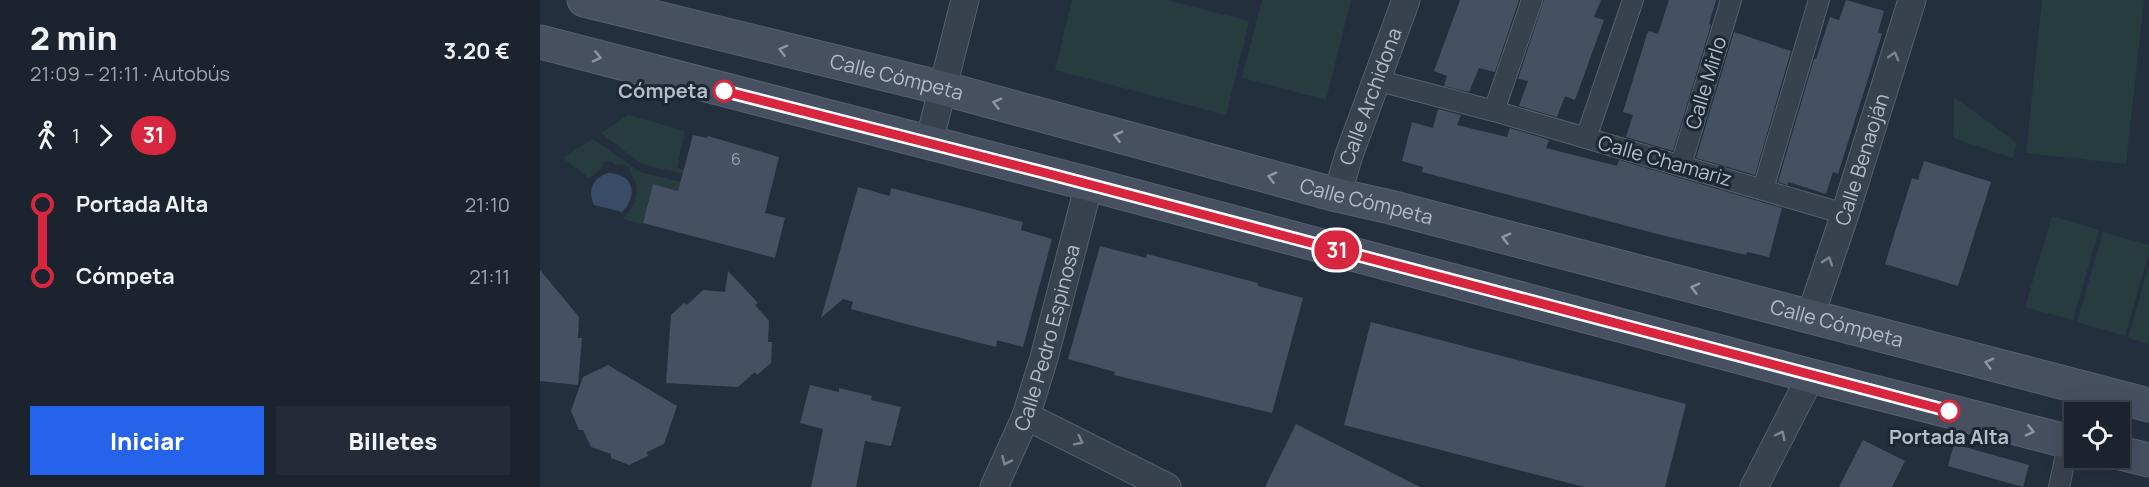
<!DOCTYPE html>
<html lang="es">
<head>
<meta charset="utf-8">
<style>
  body { margin:0; font-family:Manrope,sans-serif; background:#242b36; color:#f1f3f6; height:100vh; display:flex; flex-direction:column; font-size:22px; white-space:nowrap }
  * { box-sizing:border-box; margin:0 }
  p { font-size:20px; color:#a0a4aa }
  .icon { flex:none; width:33px; height:33px; fill:none; stroke:currentColor; stroke-width:2; stroke-linecap:round; stroke-linejoin:round }
  .map { position:relative; flex:1; overflow:hidden }
  .side { display:flex; flex-direction:column; background:#1b232e; width:540px }
  .side>* { flex:none }
  .badge { padding:0 12px; border-radius:20px; font-size:21px; line-height:39px }
  .tools { position:absolute; left:1524px; top:402px; display:grid; gap:12px }
  .tools a { display:grid; place-items:center; width:66px; height:66px; border-radius:0px; background:#1b232e; box-shadow:0 6px 24px #0002,0 0 0 2px #39404a; font-size:30px }
  .map>.badge { position:absolute; translate:-50% -50%; box-shadow:0 0 0 3px #fff }
  .legs { display:flex; align-items:center; gap:9px; height:66px; padding:0 30px; font-size:20px }
  .legs p { margin-inline-start:auto }
  .headline { display:flex; align-items:center; justify-content:space-between; height:102px; padding:0 30px }
  h1 { font-size:33px; font-weight:800; line-height:45px }
  .button { display:flex; gap:12px; margin-top:auto; padding:12px 30px }
  .button a { flex:1; height:69px; border-radius:0px; background:#2563eb; color:#fff; font-size:24px; font-weight:800; line-height:69px; text-align:center }
  .button a+a { background:#242b36; color:#f1f3f6 }
  ul { padding:0 30px; list-style:none }
  li { display:flex; align-items:center; gap:21px; height:72px; font-size:22px }
  li i { display:grid; place-items:center; width:9px; height:100%; margin:0 8px; background:currentColor }
  li i::after { content:''; width:15px; height:15px; margin:-8px; border:4px solid; border-radius:50%; background:#1b232e }
  li p { margin-inline-start:auto }
  li:first-child i { background:linear-gradient(#0000 50%,currentColor 0) }
  li:last-child i { background:linear-gradient(currentColor 50%,#0000 0) }
  main { display:flex; flex:1; min-height:0 }
  .map>svg:first-child { display:block }
  .green { fill:#263c3f }
  .water { fill:#394c67 }
  .building { fill:#455162 }
  .lines { fill:none; stroke-linecap:round; stroke-linejoin:round }
  .pedestrian-casing { stroke:#565f6c; stroke-width:22 }
  .minor-casing { stroke:#565f6c; stroke-width:29 }
  .secondary-casing { stroke:#565f6c; stroke-width:35 }
  .pedestrian { stroke:#38414e; stroke-width:20 }
  .minor { stroke:#38414e; stroke-width:27 }
  .secondary { stroke:#465061; stroke-width:33 }
  .oneway { stroke:#8e96a5 }
  .oneway2 { stroke:#7c8592 }
  .line-1-casing { stroke:#fff; stroke-width:14 }
  .line-1 { stroke:#d7263d; stroke-width:9 }
  .stop-1-dot { fill:#fff; stroke:#d7263d; stroke-width:3 }
  .labels { text-anchor:middle; stroke-width:6; stroke-linejoin:round; paint-order:stroke }
  .number-label { font-size:16px; fill:#98a1af }
  .street-label { font-size:20px; fill:#b4bcc9; stroke:#1d2633 }
  .stop-label { font-size:20px; font-weight:bold; fill:#b4bcc9; stroke:#1d2633; text-anchor:end }
</style>
</head>
<body>
<main>
<section class="side">
<div class="headline"><div><h1>2 min</h1><p>21:09 – 21:11 · Autobús</p></div><b>3.20 €</b></div>
<div class="legs"><svg class="icon" aria-label="walk" viewBox="0 0 24 24"><circle cx="13" cy="4" r="2"/><path d="M13 8l-2 6 4 7M11 14l-3 7M7 12l3-4h3l4 4"/></svg>1<svg class="icon" aria-label="forward" viewBox="0 0 24 24"><path d="M9 5l7 7-7 7"/></svg><b class="badge" style="background:#d7263d;color:#fff">31</b></div>
<ul>
<li><i style="color:#d7263d"></i><b>Portada Alta</b><p>21:10</p></li>
<li><i style="color:#d7263d"></i><b>Cómpeta</b><p>21:11</p></li>
</ul>
<div class="button"><a>Iniciar</a><a>Billetes</a></div>
</section>
<div class="map">
<svg width="1609" height="487" viewBox="0 0 1609 487">
  <rect width="100%" height="100%" fill="#242f3e"/>
  <!-- green -->
  <g class="green">
    <path d="M532 0H626L709 21 686 115 515 70Z"/>
    <path d="M722 0H811L786 100 702 78Z"/>
    <path d="M1502 0H1604L1586 164 1486 153Z"/>
    <path d="M1414 97 1477 143 1473 158 1413 138Z"/>
    <path d="M88 115 145 131 137 168 154 172 153 176 102 164 61 133Z"/>
    <path d="M53 139 100 172 154 185 151 194 113 184 103 224 83 219 94 205 97 195 96 185 88 166 82 164 75 165 71 161H65L61 169 49 178 23 158Z"/>
    <path d="M1512 216 1559 230 1533 320 1485 307Z"/>
    <path d="M1563 232 1609 245V253L1585 336 1537 322Z"/>
    <path d="M1609 266V344L1588 338Z"/>
  </g>
  <!-- water -->
  <path class="water" d="M68 173C93 173 99 195 82 212L54 205C47 190 53 178 68 173Z"/>
  <!-- building -->
  <g class="building">
    <path d="M920 0H979L955 72 939 68 929 92 904 86 907 76 894 71Z"/>
    <path d="M1004 0H1061L1054 17 1064 20 1035 100 1025 96 1017 117 979 106 988 81 978 79Z"/>
    <path d="M1129 0H1176L1169 24 1171 25 1133 151 1086 137 1093 115 1083 112 1107 34 1109 31 1118 34Z"/>
    <path d="M1306 0 1344 11 1338 32 1342 34 1298 174 1293 172 1286 194 1248 182V185L1238 182 1274 59H1276L1290 17 1299 20Z"/>
    <path d="M1194 32 1251 51 1215 175 1156 158Z"/>
    <path d="M898 109 921 115 917 125 967 137 970 128 1009 140 1006 148 1077 166 1079 160 1242 208 1229 257 1207 252 1206 255 1125 236 882 172 883 167 862 161 872 122 893 128Z"/>
    <path d="M153 135 167 138 168 136 239 157 225 213 245 218 235 258 103 223 113 184 138 191Z"/>
    <path d="M1384 161 1451 182 1418 286 1345 264 1372 178 1378 180Z"/>
    <path d="M318 187 350 196 351 188 433 209 483 222 481 230 512 239 483 347 457 340 456 347 366 324 311 309 313 302 303 299 281 318Z"/>
    <path d="M560 246 606 258 607 254 718 283V286L763 298 732 413 574 375 575 372 528 359Z"/>
    <path d="M0 270 39 317 38 338H42L38 385 0 381Z"/>
    <path d="M188 271 218 303 215 305 229 321 228 342H232L231 363 217 375 215 372 198 387 126 383 131 315 144 303 147 305 163 290 185 292Z"/>
    <path d="M831 322 1146 404 1125 487H1044L804 425Z"/>
    <path d="M68 365 137 406 124 444 107 452 108 456 89 465 71 458V454L51 447 43 430H39L31 411 43 377Z"/>
    <path d="M270 385 299 392V388L332 396 331 400 361 407 351 446 325 441 316 487H271L283 429 260 423Z"/>
    <path d="M756 424 880 487H725Z"/>
    <path d="M1323 440 1365 461 1352 487H1299Z"/>
    <path d="M1414 444 1489 465 1483 487 1408 466Z"/>
  </g>
  <g class="lines">
    <!-- pedestrian casing -->
    <g class="pedestrian-casing">
      <g id="pedestrian">
        <path d="M836 80 954 111 1305 214"/>
        <path d="M954 111 992 0"/>
        <path d="M1046 138 1093 0"/>
        <path d="M1141 165 1191 0"/>
        <path d="M1223 189 1279 0"/>
        <path d="M1519 487 1529 441"/>
      </g>
    </g>
    <!-- minor casing -->
    <g class="minor-casing">
      <g id="minor">
        <path d="M389 142 425 0"/>
        <path id="s1" d="M797 195 809 155 866 0"/>
        <path id="s2" d="M1270 317 1305 214 1372 0"/>
        <path d="M486 416 627 487"/>
        <path id="s3" d="M454 487 486 416 504 358 549 184"/>
        <path d="M1214 487 1271 376"/>
      </g>
    </g>
    <!-- secondary casing -->
    <g class="secondary-casing">
      <g id="secondary">
        <path id="s4" d="M44 0 402 88 797 195 850 207 1609 405"/>
        <path d="M0 42 549 184 1271 376 1534 443"/>
        <path d="M1580 453 1609 460"/>
      </g>
    </g>
    <!-- pedestrian -->
    <use href="#pedestrian" class="pedestrian"/>
    <!-- minor -->
    <use href="#minor" class="minor"/>
    <!-- secondary -->
    <use href="#secondary" class="secondary"/>
  </g>
  <!-- one-way arrows -->
  <defs><path id="oneway-chevron" d="M-2-3.5L2.5 0L-2 3.5" fill="none" stroke-width="1.6" stroke-linecap="round" stroke-linejoin="round" transform="scale(1.5)"/></defs>
  <g class="oneway">
    <use href="#oneway-chevron" transform="translate(243 50) rotate(-166)"/>
    <use href="#oneway-chevron" transform="translate(57 57) rotate(14)"/>
    <use href="#oneway-chevron" transform="translate(457 103) rotate(-165)"/>
    <use href="#oneway-chevron" transform="translate(578 136) rotate(-165)"/>
    <use href="#oneway-chevron" transform="translate(732 177) rotate(-165)"/>
    <use href="#oneway-chevron" transform="translate(966 238) rotate(-165)"/>
    <use href="#oneway-chevron" transform="translate(1155 288) rotate(-165)"/>
    <use href="#oneway-chevron" transform="translate(1449 363) rotate(-165)"/>
    <use href="#oneway-chevron" transform="translate(1490 431) rotate(14)"/>
  </g>
  <g class="oneway2">
    <use href="#oneway-chevron" transform="translate(1354 56) rotate(-73)"/>
    <use href="#oneway-chevron" transform="translate(1288 261) rotate(-71)"/>
    <use href="#oneway-chevron" transform="translate(1241 435) rotate(-63)"/>
    <use href="#oneway-chevron" transform="translate(539 441) rotate(27)"/>
    <use href="#oneway-chevron" transform="translate(466 461) rotate(114)"/>
  </g>
  <g class="lines">
    <!-- line-1 casing -->
    <g class="line-1-casing">
      <path id="line-1" d="M184 91 502 172 1409 411"/>
    </g>
    <!-- line-1 -->
    <use href="#line-1" class="line-1"/>
  </g>
  <!-- markers -->
  <g class="stop-1-dot">
    <circle cx="184" cy="91" r="10"/>
    <circle cx="1409" cy="411" r="10"/>
  </g>
  <g class="labels">
    <!-- number labels -->
    <g class="number-label">
      <text x="196" y="165">6</text>
    </g>
    <!-- street labels -->
    <g class="street-label">
      <text dy="7" stroke="none"><textPath href="#s4" startOffset="322">Calle Cómpeta</textPath></text>
      <text transform="translate(1166 83) rotate(-73)" y="7">Calle Mirlo</text>
      <text dy="7" stroke="none"><textPath href="#s1" startOffset="104">Calle Archidona</textPath></text>
      <text dy="7" stroke="none"><textPath href="#s2" startOffset="166">Calle Benaoján</textPath></text>
      <text transform="translate(1125 161) rotate(16)" y="7">Calle Chamariz</text>
      <text dy="7" stroke="none"><textPath href="#s4" startOffset="808">Calle Cómpeta</textPath></text>
      <text dy="7" stroke="none"><textPath href="#s4" startOffset="1294">Calle Cómpeta</textPath></text>
      <text dy="7" stroke="none"><textPath href="#s3" startOffset="159">Calle Pedro Espinosa</textPath></text>
    </g>
    <!-- stop labels -->
    <g class="stop-label">
      <text x="168" y="98">Cómpeta</text>
      <text x="1409" y="444" text-anchor="middle">Portada Alta</text>
    </g>
  </g>
</svg>
<div class="tools">
<a><svg class="icon" aria-label="locate" viewBox="0 0 24 24"><circle cx="12" cy="12" r="6"/><path d="M12 2v4M12 18v4M2 12h4M18 12h4"/></svg></a>
</div>
<b class="badge" style="left:797px;top:250px;background:#d7263d;color:#fff">31</b>
</div>
</main>
</body>
</html>
